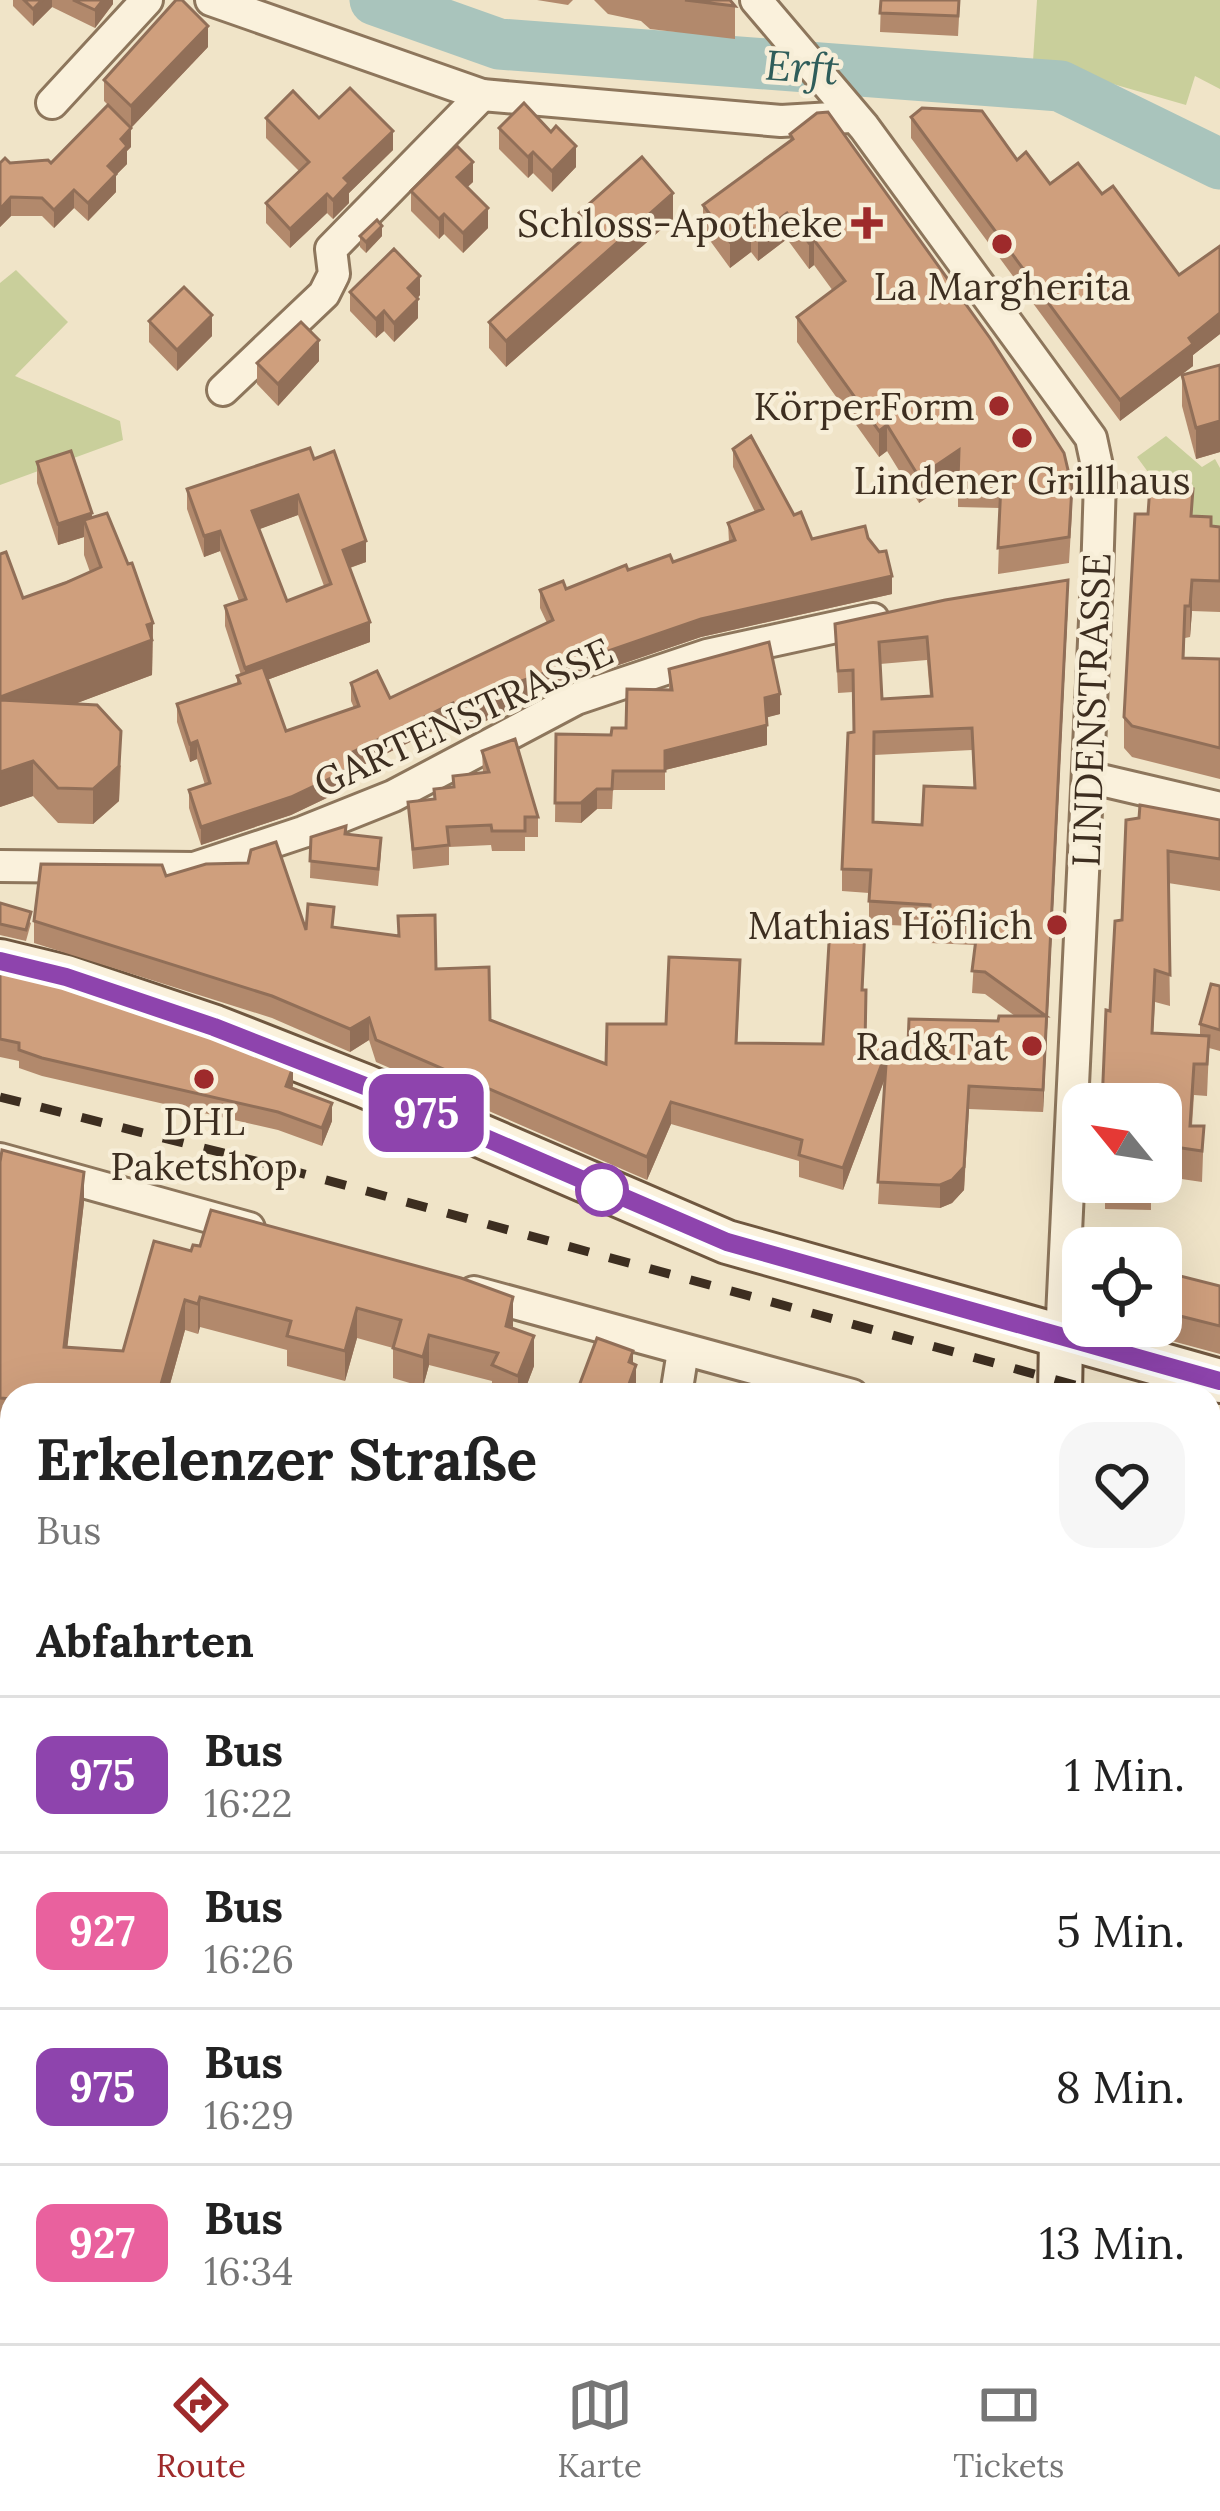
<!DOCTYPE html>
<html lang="de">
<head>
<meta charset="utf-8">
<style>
  body { margin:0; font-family:Lora,serif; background:#f6f6f6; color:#222; height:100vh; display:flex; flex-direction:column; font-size:45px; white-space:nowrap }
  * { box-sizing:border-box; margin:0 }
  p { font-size:39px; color:#767676 }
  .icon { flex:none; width:66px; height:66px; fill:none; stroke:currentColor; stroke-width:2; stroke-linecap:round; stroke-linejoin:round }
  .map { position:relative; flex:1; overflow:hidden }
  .panel { position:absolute; left:0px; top:1383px; width:1221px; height:960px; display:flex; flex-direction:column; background:#fff; border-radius:36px 36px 0 0; box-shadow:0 12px 48px #0002 }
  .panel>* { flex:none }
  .badge { padding:0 24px; border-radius:18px; font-size:42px; line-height:78px }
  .needle { width:78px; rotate:300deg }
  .buttons { position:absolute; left:1062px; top:1083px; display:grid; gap:24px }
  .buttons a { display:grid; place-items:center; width:120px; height:120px; border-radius:24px; background:#fff; box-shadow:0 12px 48px #0002; font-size:60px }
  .map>.badge { position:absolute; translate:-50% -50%; box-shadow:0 0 0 6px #fff }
  h2 { padding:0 36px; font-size:45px; line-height:108px }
  .round { display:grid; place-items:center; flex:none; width:126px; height:126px; border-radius:36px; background:#f6f6f6 }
  .headline { display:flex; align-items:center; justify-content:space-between; height:204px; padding:0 36px }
  h1 { font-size:57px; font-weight:800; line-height:90px }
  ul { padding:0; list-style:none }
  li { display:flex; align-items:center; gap:36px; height:156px; padding:0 36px; border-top:3px solid #e0e0e0 }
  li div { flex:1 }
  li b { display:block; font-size:45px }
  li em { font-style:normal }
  li .badge { min-width:132px; font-weight:700; text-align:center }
  .tabs { display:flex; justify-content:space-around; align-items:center; height:168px; border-top:3px solid #e0e0e0; background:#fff; font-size:33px; color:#767676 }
  .tabs a { display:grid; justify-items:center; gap:6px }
  .tabs .current { color:#9e2a2b }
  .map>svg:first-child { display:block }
  .green { fill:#c9cf9b }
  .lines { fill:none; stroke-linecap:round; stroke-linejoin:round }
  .river { stroke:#a9c4bc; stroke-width:51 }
  .street-casing { stroke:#8d765c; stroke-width:36 }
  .secondary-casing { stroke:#6f573f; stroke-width:48 }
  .street { stroke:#faf1dc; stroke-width:30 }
  .secondary { stroke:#faf1dc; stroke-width:42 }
  .rail { stroke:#3d2e20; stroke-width:9; stroke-dasharray:21 21; stroke-linecap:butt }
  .wall { fill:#b2896c; fill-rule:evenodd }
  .shaded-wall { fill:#916f58 }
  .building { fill:#cf9f7d; stroke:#916f58; stroke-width:3; fill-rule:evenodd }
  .line-casing { stroke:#fff; stroke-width:27 }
  .line { stroke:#8e44ad; stroke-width:18 }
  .poi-dot { fill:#9e2a2b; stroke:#f7eed8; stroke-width:4.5 }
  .stop-dot { fill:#fff; stroke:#8e44ad; stroke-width:6 }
  .labels { text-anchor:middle; stroke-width:9; stroke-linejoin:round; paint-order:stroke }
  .poi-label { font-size:39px; fill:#3d2e20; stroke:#f7eed8; text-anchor:end }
  .street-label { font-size:39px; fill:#3d2e20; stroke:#f7eed8 }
  .water-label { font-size:42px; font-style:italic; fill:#2f5d5a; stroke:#f7eed8 }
</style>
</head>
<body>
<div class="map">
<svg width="1220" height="2343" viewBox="0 0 1220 2343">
  <rect width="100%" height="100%" fill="#f0e4c8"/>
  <!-- green -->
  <g class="green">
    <path d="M1037 0H1220V89L1195 76 1186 105 1033 61Z"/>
    <path d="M16 270 68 322 15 376 120 421 123 440 0 485V283Z"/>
    <path d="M1166 436 1202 467 1215 459 1220 468V553L1156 483 1137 457Z"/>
    <path d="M1209 1580 1220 1590V1641L1209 1630Z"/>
    <path d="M1220 1840V2009L1209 2024V1859Z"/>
  </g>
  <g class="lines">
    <!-- river -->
    <path class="river" d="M375 0 499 44 1060 86 1220 164"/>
    <!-- street casing -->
    <g class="street-casing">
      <g id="street">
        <path d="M211 0 482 95 781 121 850 117"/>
        <path d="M756 0 864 127 1091 438 1100 480 1097 578 1061 1338"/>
        <path d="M52 103 147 0"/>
        <path d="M223 390 324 294 334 274 331 249 482 95"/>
        <path d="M1088 777 1220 808"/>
        <path d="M0 866 194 868 303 832 393 796 576 699 707 655 873 619"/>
        <path d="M0 1159 249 1228"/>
        <path d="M474 1292 852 1395"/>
        <path d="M676 1395 683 1351"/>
        <path d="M1209 1544 1220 1554"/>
        <path d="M0 1597 12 1598"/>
        <path d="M1209 2065 1220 2059"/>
        <path d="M0 2092 12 2021"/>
        <path d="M308 2343 310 2331"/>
      </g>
    </g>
    <!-- secondary casing -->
    <g class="secondary-casing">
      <g id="secondary">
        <path d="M0 961 66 977 215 1027 365 1086 727 1242 1220 1381"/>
        <path d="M1060 1395 1061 1338"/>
        <path d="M878 2343V2331"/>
      </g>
    </g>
    <!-- street -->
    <use href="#street" class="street"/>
    <!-- secondary -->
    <use href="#secondary" class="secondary"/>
    <!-- rail -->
    <g class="rail">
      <path d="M0 1097 275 1166 1111 1395"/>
      <path d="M1209 1422 1220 1425"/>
    </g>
  </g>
  <!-- wall -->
  <g class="wall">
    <path d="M13 0H113V4L95 28 52 7 33 26 13 6Z"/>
    <path d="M537 0H573L568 5Z"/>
    <path d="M594 0H730L735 6V39L650 29 641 21 608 14Z"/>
    <path d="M881 0H960L958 36 880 32Z"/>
    <path d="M208 47 131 128 104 101V80Z"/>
    <path d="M911 117 1017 160 1050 184 1102 194 1179 275 1220 246V334L1193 355V366L1120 421 911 138Z"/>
    <path d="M266 118H319L393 150 349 193V203L333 219 327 213 290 248 266 223V203L299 171 266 138Z"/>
    <path d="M499 128 576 167 552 192 533 173 528 178 499 149Z"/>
    <path d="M790 134 1072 512 1069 563 998 574 1000 508 958 507V477L919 503 887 451 879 457 797 342V317L833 291 814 265 809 269 787 239 758 261 751 252 730 268 703 231V205L790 141Z"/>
    <path d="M131 147 127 151V164L116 175V192L88 221 74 208 54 228 42 216H11L0 227V163H51Z"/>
    <path d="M473 182 467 187 488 228 463 253 444 234 439 239 411 211V191Z"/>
    <path d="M579 213 673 219 506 367 489 348V322L581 241 579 239Z"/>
    <path d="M360 236H382L366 253 360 247Z"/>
    <path d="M350 292 420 295 418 298V318L394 342 384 331 376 338 350 311Z"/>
    <path d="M149 321 212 336 177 371 149 342Z"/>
    <path d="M319 361 278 406 257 384V363Z"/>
    <path d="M1220 365V452L1196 459 1182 406V375Z"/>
    <path d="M733 449 794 515 812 539 868 538 892 594 701 637 513 701V708L458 734 453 721 357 768V781L333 795 291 815 201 845 189 808V790L205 785 197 759 190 762 177 722V704L237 684V676L241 675 225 626V606L239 601 220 551 204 557 187 509V489L314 459 366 562 350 568 370 642 267 680 286 731 354 708 351 701V683L390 698 547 623 540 608V590L566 589 628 570 673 562 729 542 728 523 755 512 733 467ZM298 515 324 586 287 601 259 529Z"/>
    <path d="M37 462 92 518 128 564 153 623 152 675 74 704 121 766 119 801 93 824 58 823 33 796 0 807V554L23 598 90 572 84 555V537L58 545 37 483Z"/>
    <path d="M1193 516 1211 526 1220 527V612L1192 611 1190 637 1185 638 1184 658 1220 659V779L1132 757 1124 748V717Z"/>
    <path d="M1068 602 1043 1112 969 1109 964 1190 952 1203 940 1208 878 1204 885 1078 843 1190 799 1177V1161L671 1124 647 1180 376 1062 369 1040 350 1052 272 1018 34 943V921L166 876 306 930 334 927 398 936V916L436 969 490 1020 606 1064 666 1024 740 982 737 1043 823 1044 865 950 863 990 866 1045H908L1015 1016 985 994 972 993 975 945 930 943V927L869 924V893L842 891V869L854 732 853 692 838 693 835 624ZM927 660 930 696 882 699 880 664ZM972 750 974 788 922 825 873 822 874 755Z"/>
    <path d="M669 669 780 714 766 717 767 745 665 770V790H613L612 809H597L581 823 555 822 556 734 611 735 626 728 669 690Z"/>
    <path d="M482 751 538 817V837H525V851H492L491 845 449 847V865L413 869 408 802 434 800V789L453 787V776L483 772Z"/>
    <path d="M1126 820H1220V891L1168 883 1170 1006 1155 1002 1153 1033 1200 1036V1024L1220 986V1051L1209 1048 1207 1096 1194 1095 1192 1126H1204L1202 1182 1161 1176V1104L1110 1011 1122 920Z"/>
    <path d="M311 837 381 854 378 886 310 878Z"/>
    <path d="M0 903 31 923 26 941 0 935Z"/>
    <path d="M0 967 293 1085 292 1089 332 1121 322 1146 278 1130 42 1076 19 1068V1061L0 1057Z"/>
    <path d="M0 1162 84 1202 67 1347 123 1351 191 1251 513 1328 534 1366 523 1395H492V1381L429 1365 423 1387 393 1378V1348L357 1338 345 1381 287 1366V1350L200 1327 198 1334 185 1330 167 1395H12V1429H0Z"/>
    <path d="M1105 1182H1151V1210L1105 1209Z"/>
    <path d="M1161 1262 1176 1275 1220 1286V1354L1172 1341 1151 1326H1161Z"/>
    <path d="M633 1364 636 1386 633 1395H579V1386Z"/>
    <path d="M12 1524V1576L0 1575V1530L11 1532Z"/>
    <path d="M0 1605 12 1606V1676L0 1674Z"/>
    <path d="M12 1735V1913L8 1911 0 1926V1825L11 1803 0 1796V1756Z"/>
  </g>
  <!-- shaded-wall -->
  <g class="shaded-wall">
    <path d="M42 0H52V7L33 26V9Z"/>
    <path d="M103 0H113V4L95 28V10Z"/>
    <path d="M208 26V47L131 128V106Z"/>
    <path d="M131 128V147L127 151V164L116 175V192L88 221V203L121 139Z"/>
    <path d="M393 131V150L349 193V203L333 219V200L344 178Z"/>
    <path d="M576 146V167L552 192V171Z"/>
    <path d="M533 152V173L528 178V157Z"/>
    <path d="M473 162V182L457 197V177Z"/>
    <path d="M74 190V208L54 228V210Z"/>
    <path d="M673 193V219L506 367V341Z"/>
    <path d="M327 194V213L290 248V229Z"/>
    <path d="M11 197V216L0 227V209Z"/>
    <path d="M488 208V228L463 253V233Z"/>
    <path d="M787 213V239L758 261V235Z"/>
    <path d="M444 214V234L439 239V219Z"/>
    <path d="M382 226V236L366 253V242Z"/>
    <path d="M751 226V252L730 268V242Z"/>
    <path d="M814 240V265L809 269V243Z"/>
    <path d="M420 276V295L408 307V288Z"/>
    <path d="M418 299V318L394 342V323Z"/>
    <path d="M384 311V331L376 338V319Z"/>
    <path d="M1220 313V334L1193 355V366L1120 421V400L1189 338Z"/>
    <path d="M212 315V336L177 371V350Z"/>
    <path d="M319 340V361L278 406V384Z"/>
    <path d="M1220 421V452L1196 459V428Z"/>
    <path d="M887 425V451L879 457V431Z"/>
    <path d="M959 450V476L919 503V477Z"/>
    <path d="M298 495V515L252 532V511Z"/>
    <path d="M92 513V534L84 520V537L58 545V524Z"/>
    <path d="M220 531V551L204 557V536Z"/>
    <path d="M366 541V562L343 570V550Z"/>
    <path d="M892 576V594L701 637 513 701V708L458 734V716L495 690 701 619Z"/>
    <path d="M1068 580V602L1043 1112V1090Z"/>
    <path d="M1192 580V611L1190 637V606Z"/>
    <path d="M370 622V642L245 688V668Z"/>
    <path d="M153 623 152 675 0 732V697Z"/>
    <path d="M780 694V714L765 718V698Z"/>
    <path d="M453 703V721L357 768V781L333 795 291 815 201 845V827Z"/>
    <path d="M767 725V745L665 770V751Z"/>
    <path d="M121 731 119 801 93 824V789Z"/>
    <path d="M197 741V759L190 762V744Z"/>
    <path d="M33 761V796L0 807V772Z"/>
    <path d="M597 789V809L581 823V803Z"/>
    <path d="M369 1018V1040L350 1052V1029Z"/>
    <path d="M887 1050V1073L843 1190V1168Z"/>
    <path d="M293 1067V1085L286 1105V1086Z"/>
    <path d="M969 1086 964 1190 952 1203 940 1208V1185Z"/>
    <path d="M671 1102V1124L647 1180V1157Z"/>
    <path d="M332 1103V1121L322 1146V1128Z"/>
    <path d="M84 1172V1202L64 1377V1347Z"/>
    <path d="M200 1297V1327L198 1334V1304Z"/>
    <path d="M513 1297V1327L506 1326Z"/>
    <path d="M185 1300V1330L167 1395H158Z"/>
    <path d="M357 1308V1338L345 1381V1351Z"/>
    <path d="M429 1335V1365L423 1387V1357Z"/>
    <path d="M534 1336V1366L523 1395H518V1376Z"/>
    <path d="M633 1351V1372L636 1365V1386L633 1395H625L629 1362Z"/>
    <path d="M1220 1792V1823L1209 1843V1812Z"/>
    <path d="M8 1887V1911L0 1926V1902Z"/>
  </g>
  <!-- building -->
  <g class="building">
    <path d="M24 0H42L33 9Z"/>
    <path d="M73 0H103L95 10Z"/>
    <path d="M176 0H182L208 26 131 106 104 80Z"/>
    <path d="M685 0H730L735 6Z"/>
    <path d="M881 0H959L958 16 880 13Z"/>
    <path d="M350 88 393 131 344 178 349 183 333 200 327 194 290 229 266 203 309 162 266 118 293 91 319 118Z"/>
    <path d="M524 103 551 132 556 126 576 146 552 171 533 152 528 157 499 128Z"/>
    <path d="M108 105 131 128 121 139 127 146 108 166 116 174 88 203 74 190 54 210 42 198 11 197 0 209V163L5 158 10 163 48 160 51 163Z"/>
    <path d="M922 108 982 111 1017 160 1026 152 1050 184 1078 163 1102 194 1113 186 1179 275 1220 246V313L1189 338 1193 344 1120 400 911 117Z"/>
    <path d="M828 112 990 338 1064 453 1072 487 1069 537 998 548 1001 483 958 481 959 450 919 477 887 425 879 431 797 317 845 281 814 240 809 243 787 213 758 235 751 226 730 242 703 205 793 139 790 134 817 113Z"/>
    <path d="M457 146 473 162 457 177 488 208 463 233 444 214 439 219 411 191Z"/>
    <path d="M642 157 673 193 506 341 489 322 593 230 579 213Z"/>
    <path d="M377 220 382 226 366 242 360 236Z"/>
    <path d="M394 249 420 276 408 288 418 299 394 323 384 311 376 319 350 292Z"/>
    <path d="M184 287 212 315 177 350 149 321Z"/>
    <path d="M301 322 319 340 278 384 257 363Z"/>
    <path d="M1220 365V421L1196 428 1182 375Z"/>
    <path d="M751 436 794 515 801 512 812 539 865 526 868 538 879 552 886 551 892 576 701 619 495 690H513L458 716 453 703 351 753 357 763 333 777 291 797 201 827 189 790 210 783 197 741 190 744 177 704 240 683 237 676 263 667 286 731 359 706 351 683 377 671 390 698 553 620 540 590 563 581 566 589 626 565 628 570 670 555 673 562 735 540 728 523 763 509 733 449Z"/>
    <path d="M310 448 314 459 334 451 366 541 343 550 370 622 245 668 225 606 246 599 220 531 204 536 187 489ZM298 495 331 584 287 601 252 511Z"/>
    <path d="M71 451 92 513 58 524 37 462Z"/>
    <path d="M1150 486 1193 489 1191 516 1211 517V526L1220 527V581L1192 580 1190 606H1185L1183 658 1220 659V748L1132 726 1124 717 1135 514H1148Z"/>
    <path d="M107 513 128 564 132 563 153 623 147 625 152 640 0 697V554L6 552 23 598 65 583 101 567 84 520Z"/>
    <path d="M1068 580 1043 1090 969 1086 964 1167 952 1180 940 1185 878 1182 887 1050 843 1168 799 1155 802 1140 671 1102 647 1157 376 1040 369 1018 350 1029 272 996 34 921 41 864 162 865 166 876 206 864 248 863 251 850 276 842 306 930 308 904 334 907 332 927 399 936 398 916 435 915 436 969 489 967 490 1020 606 1064 607 1024H666L669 957 740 960 736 1043 823 1044 830 926 865 928 862 990H866L865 1045H908L909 1019 998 1021 999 1016H1046L985 972 972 971 978 923 930 920V905L869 901 871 870 842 869 848 733 854 732 853 670 838 671 835 624 945 600ZM927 637 932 696 882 699 879 642ZM972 728 975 788 924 786 922 825 873 822 874 732Z"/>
    <path d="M769 642 780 694 765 698 767 725 665 751V771H613L612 789H597L581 803H555L556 734 611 735 612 728H626L627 689 672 690 669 669Z"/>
    <path d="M0 700 97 705 121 731 119 766 93 789 58 788 33 761 0 772Z"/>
    <path d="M515 739 538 817H525V831H492L491 825 447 827 449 845 413 849 408 802 435 799 434 789 454 787 453 776 489 772 482 751Z"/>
    <path d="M1140 805 1220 820V859L1168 851 1170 975 1155 970 1152 1033 1209 1036 1207 1064H1194L1190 1126H1204L1202 1151 1161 1145V1104H1102L1106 1010 1110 1011 1115 921 1122 920 1126 820 1139 818Z"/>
    <path d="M346 826 345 834 381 838 378 869 310 861 311 837Z"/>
    <path d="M0 903 31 912 26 930 0 924Z"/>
    <path d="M0 967 206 1033 293 1067 286 1086 332 1103 322 1128 278 1112 42 1058 19 1050V1043L0 1039Z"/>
    <path d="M1211 984 1220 986V1030L1200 1024Z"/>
    <path d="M2 1150 84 1172 64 1347 123 1351 154 1241 191 1251 193 1245 200 1246 211 1210 461 1278 513 1297 506 1326 534 1336 518 1376 492 1365 498 1353 429 1335 423 1357 393 1348 401 1320 357 1308 345 1351 287 1336 291 1321 200 1297 198 1304 185 1300 158 1395H12V1399L0 1398V1162Z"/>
    <path d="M1161 1262 1176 1275 1220 1286V1326L1172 1314 1161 1306Z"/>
    <path d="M597 1338 633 1351 629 1362 636 1365 625 1395H600L579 1386Z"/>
    <path d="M754 1386 761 1395H742Z"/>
    <path d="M12 1524V1558L0 1557V1530L11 1532Z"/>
    <path d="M0 1605 12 1606V1655L0 1653Z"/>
    <path d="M12 1735V1779L0 1772V1756Z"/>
    <path d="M1209 1770 1220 1776V1792L1209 1812Z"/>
    <path d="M12 1801V1889L8 1887 0 1902V1825Z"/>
    <path d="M12 2274V2331H49L46 2343H2L4 2334 0 2333V2327Z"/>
    <path d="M222 2331H276L275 2343H220Z"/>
    <path d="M334 2331H553L637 2343H332Z"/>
    <path d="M746 2331H830V2343H740L741 2336H746Z"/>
    <path d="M1154 2334 1205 2336V2343H1154Z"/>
  </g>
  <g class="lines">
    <!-- line casing -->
    <g class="line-casing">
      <path id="line" d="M0 961 66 977 214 1027 365 1086 727 1242 1220 1381"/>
    </g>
    <!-- line -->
    <use href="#line" class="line"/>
  </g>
  <!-- markers -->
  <g class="poi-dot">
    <path d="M861 205h12v12h12v12h-12v12h-12v-12h-12v-12h12z"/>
    <circle cx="1002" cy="244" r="12"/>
    <circle cx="999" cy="406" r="12"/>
    <circle cx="1022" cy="438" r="12"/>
    <circle cx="1057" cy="925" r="12"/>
    <circle cx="1032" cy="1046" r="12"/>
    <circle cx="204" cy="1079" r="12"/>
  </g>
  <circle class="stop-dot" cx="602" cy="1190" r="24"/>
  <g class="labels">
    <!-- poi labels -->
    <g class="poi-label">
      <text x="843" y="237">Schloss-Apotheke</text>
      <text x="1002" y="300" text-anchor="middle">La Margherita</text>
      <text x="975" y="420">KörperForm</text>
      <text x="1022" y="494" text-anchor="middle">Lindener Grillhaus</text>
      <text x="1033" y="939">Mathias Höflich</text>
      <text x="1008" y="1060">Rad&amp;Tat</text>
      <text x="204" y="1135" text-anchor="middle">DHL<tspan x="204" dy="45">Paketshop</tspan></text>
    </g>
    <!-- street labels -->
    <g class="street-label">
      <text transform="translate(1091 710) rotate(-88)" y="14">LINDENSTRASSE</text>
      <text transform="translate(463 717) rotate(-25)" y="14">GARTENSTRASSE</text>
    </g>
    <!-- water labels -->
    <g class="water-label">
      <text transform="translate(802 67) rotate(4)" y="15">Erft</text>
    </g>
  </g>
</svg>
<div class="buttons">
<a><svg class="needle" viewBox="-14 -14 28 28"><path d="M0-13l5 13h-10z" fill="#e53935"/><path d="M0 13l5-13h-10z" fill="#767676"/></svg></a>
<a><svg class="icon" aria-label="locate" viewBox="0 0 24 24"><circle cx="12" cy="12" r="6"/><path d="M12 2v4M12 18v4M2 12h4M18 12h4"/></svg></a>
</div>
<b class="badge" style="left:426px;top:1113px;background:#8e44ad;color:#fff">975</b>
<section class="panel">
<div class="headline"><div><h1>Erkelenzer Straße</h1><p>Bus</p></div><a class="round"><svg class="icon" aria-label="heart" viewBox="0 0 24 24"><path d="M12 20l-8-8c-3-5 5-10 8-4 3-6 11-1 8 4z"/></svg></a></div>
<h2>Abfahrten</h2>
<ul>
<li><span class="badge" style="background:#8e44ad;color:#fff">975</span><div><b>Bus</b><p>16:22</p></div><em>1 Min.</em></li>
<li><span class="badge" style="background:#e9619e;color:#fff">927</span><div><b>Bus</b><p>16:26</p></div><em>5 Min.</em></li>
<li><span class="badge" style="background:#8e44ad;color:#fff">975</span><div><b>Bus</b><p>16:29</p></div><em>8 Min.</em></li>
<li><span class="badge" style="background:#e9619e;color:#fff">927</span><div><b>Bus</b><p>16:34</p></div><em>13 Min.</em></li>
</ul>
</section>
</div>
<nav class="tabs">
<a class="current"><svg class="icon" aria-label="directions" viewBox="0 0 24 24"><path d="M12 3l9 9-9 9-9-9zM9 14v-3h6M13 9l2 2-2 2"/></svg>Route</a>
<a><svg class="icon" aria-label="map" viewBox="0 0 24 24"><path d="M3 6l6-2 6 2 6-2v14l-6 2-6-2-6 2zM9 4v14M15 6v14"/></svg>Karte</a>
<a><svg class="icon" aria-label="tickets" viewBox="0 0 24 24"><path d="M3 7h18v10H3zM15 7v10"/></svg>Tickets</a>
</nav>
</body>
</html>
